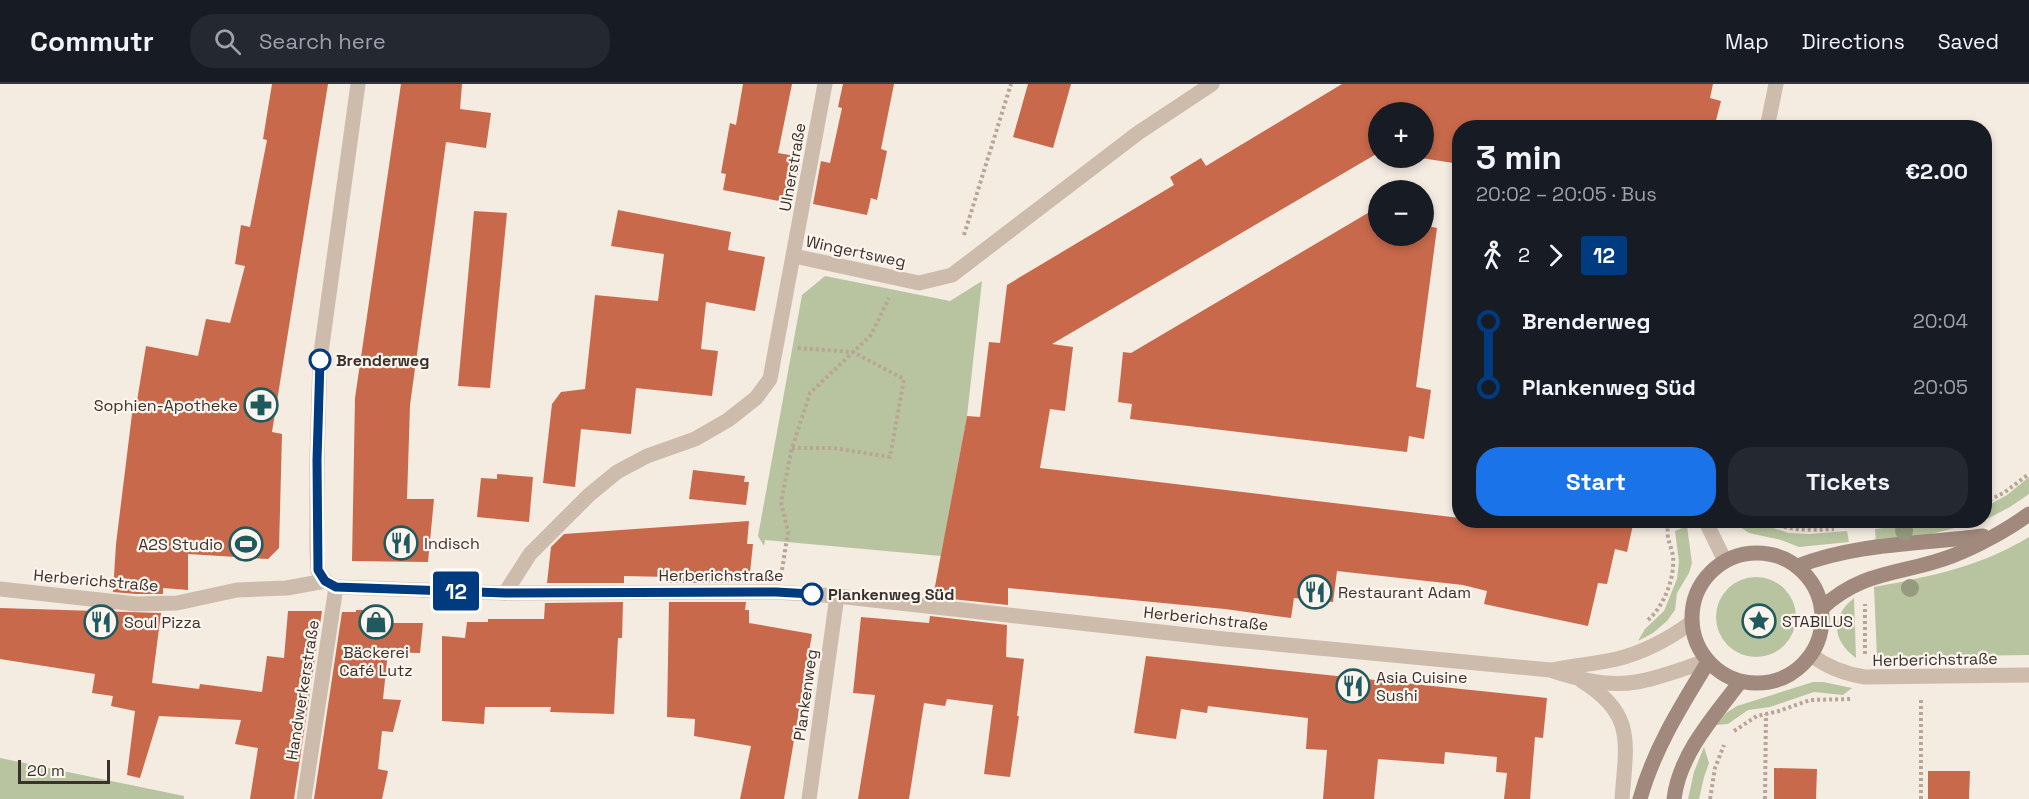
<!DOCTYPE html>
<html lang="en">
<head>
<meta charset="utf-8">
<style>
  body { margin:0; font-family:"Space Grotesk",sans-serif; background:#242831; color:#f1f3f6; height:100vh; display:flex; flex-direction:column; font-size:22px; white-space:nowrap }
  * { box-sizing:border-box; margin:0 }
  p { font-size:20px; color:#9ea1a6 }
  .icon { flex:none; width:33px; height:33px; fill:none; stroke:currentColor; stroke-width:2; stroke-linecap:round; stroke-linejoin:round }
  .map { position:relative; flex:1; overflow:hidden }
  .details { position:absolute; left:1452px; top:36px; width:540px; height:408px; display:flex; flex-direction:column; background:#171b24; border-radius:24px; box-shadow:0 3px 9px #0003 }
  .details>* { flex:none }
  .badge { padding:0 12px; border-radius:4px; font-size:21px; line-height:39px }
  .tools { position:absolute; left:1368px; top:18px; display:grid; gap:12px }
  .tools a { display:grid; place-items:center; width:66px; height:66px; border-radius:50%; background:#171b24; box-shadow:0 3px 9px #0003; font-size:30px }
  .scale { position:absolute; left:18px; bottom:15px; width:92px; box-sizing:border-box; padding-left:6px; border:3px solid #3b302b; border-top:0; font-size:16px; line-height:21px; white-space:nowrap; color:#3b302b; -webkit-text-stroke:4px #fbf5ee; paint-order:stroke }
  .map>.badge { position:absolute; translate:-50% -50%; box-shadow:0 0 0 3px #fff }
  .legs { display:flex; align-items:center; gap:9px; height:66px; padding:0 24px; font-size:20px }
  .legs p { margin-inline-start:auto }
  .overview { display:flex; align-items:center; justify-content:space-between; height:102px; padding:0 24px }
  h1 { font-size:33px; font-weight:700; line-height:45px }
  .primary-button { display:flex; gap:12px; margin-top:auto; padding:12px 24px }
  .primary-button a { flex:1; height:69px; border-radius:24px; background:#1a73e8; color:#fff; font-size:24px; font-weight:700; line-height:69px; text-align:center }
  .primary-button a+a { background:#242831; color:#f1f3f6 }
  ul { padding:0 24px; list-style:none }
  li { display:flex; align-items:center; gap:21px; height:66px; font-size:22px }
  li i { display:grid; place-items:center; width:9px; height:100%; margin:0 8px; background:currentColor }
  li i::after { content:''; width:15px; height:15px; margin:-8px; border:4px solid; border-radius:50%; background:#171b24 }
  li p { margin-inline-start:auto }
  li:first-child i { background:linear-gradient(#0000 50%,currentColor 0) }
  li:last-child i { background:linear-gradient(currentColor 50%,#0000 0) }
  header { display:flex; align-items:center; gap:36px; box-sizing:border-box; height:84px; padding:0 30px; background:#171b24; border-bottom:2px solid #363941 }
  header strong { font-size:28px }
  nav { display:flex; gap:33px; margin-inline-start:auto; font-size:21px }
  .search { width:420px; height:54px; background:#242831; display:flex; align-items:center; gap:15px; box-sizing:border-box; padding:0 21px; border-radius:24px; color:#9ea1a6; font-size:22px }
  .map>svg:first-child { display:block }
  .green { fill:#b8c4a0 }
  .building { fill:#c8694b }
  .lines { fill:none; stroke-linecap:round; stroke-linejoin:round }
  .path { stroke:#b9a596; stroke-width:4; stroke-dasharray:3 3; stroke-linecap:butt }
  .lane { stroke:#cdbbac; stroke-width:15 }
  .street { stroke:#cdbbac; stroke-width:15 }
  .secondary { stroke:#a18a7d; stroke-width:15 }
  .tree { fill:#969b7f }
  .line-1-casing { stroke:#fff; stroke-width:14 }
  .line-1 { stroke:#003b80; stroke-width:9 }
  .stop-1-dot { fill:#fff; stroke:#003b80; stroke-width:3 }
  .labels { text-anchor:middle; stroke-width:4.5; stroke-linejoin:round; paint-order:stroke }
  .street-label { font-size:16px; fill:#3b302b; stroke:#fbf5ee }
  .stop-label { font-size:16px; font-weight:bold; fill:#3b302b; stroke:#fbf5ee; text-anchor:start }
  .poi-label { font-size:16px; fill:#3b302b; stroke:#fbf5ee; text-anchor:start }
</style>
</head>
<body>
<header>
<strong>Commutr</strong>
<div class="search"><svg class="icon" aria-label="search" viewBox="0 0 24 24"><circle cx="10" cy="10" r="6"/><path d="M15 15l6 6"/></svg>Search here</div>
<nav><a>Map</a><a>Directions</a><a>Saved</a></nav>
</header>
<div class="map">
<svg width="2029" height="715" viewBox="0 0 2029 715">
  <rect width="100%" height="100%" fill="#f4ebe1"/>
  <!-- green -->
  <g class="green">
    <path d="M825 192 950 217 982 197 967 332 941 472 765 456 764 462 758 452 802 211Z"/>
    <path d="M2029 393V410L2010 423 1985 436V423L2007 411Z"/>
    <path d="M1731 437H1751L1789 449 1809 450 1847 447 1849 458 1799 463 1781 456 1749 449Z"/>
    <path d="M1941 437H1983L1923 452 1876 459 1875 445Z"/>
    <path d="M1687 442 1692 479 1689 489 1677 509 1675 526 1667 537 1653 549 1638 557 1645 545 1664 527 1677 495 1679 478 1675 447Z"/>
    <path d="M2029 453V571L1877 573 1874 503C1929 493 1982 482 2029 453Z"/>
    <circle cx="1756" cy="533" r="40"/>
    <path d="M1854 514 1856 574C1831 556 1831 532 1854 514Z"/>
    <path d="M1813 598H1823L1852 604 1843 611 1814 608 1770 623 1748 626 1728 640 1715 641 1726 629 1737 622Z"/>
    <path d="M1704 663 1709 679 1704 693 1699 715H1688L1694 688Z"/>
    <path d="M0 674 184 712V715H0Z"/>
  </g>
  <!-- building -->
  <g class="building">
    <path d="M272 0H328L272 348 282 350 279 464 268 475 188 470V506L163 504V510H136L113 508 116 460 133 322 136 323 146 262 198 272 206 235 230 239 245 182 235 180 241 141 250 143 267 56 263 55Z"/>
    <path d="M401 0H462L460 25 491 29 486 64 446 58 410 321 407 415H434L428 478 352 477 355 314Z"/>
    <path d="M743 0H792L778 69 801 73 793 116 785 114 784 118 723 106 726 90 721 89 730 39 736 41Z"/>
    <path d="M843 0H894L881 65 887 67 877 116 871 114 867 131 813 120 821 77 830 79 842 24 838 23Z"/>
    <path d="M1028 0H1071L1053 64 1013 53Z"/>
    <path d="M1342 0H1713L1710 14 1721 17 1714 44H1460V80L1421 74H1424V28H1378V69L1052 260 1073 263 1065 327 1050 325 1040 384 1460 434V436H1634L1627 468 1615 465 1607 500 1598 499 1588 542 1484 520 1487 507 1463 501 1337 487 1333 518 1294 514 1291 534 1225 525 1008 504V521L933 513 967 332 980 333 989 258 1000 259 1007 201 1174 101 1170 93 1201 74 1206 82Z"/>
    <path d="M1378 123V152H1424V125L1430 126 1428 142 1437 144 1416 303 1431 306 1424 355 1409 352 1407 368 1130 335 1132 320 1118 318 1123 268 1131 269Z"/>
    <path d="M618 126 731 148 728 166 765 173 755 227 706 218 701 265 718 267 712 312 636 304 631 350 581 345 575 403 543 399 552 320 561 308 585 305 595 211 658 217 664 170 611 162Z"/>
    <path d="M474 127 507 129 490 304 458 302Z"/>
    <path d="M693 386 745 392 744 398H749L746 421 689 415Z"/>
    <path d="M497 390 533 393 529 438 477 433 481 394 497 395Z"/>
    <path d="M749 437 747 460H753L749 498 670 499V493L624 492V499H547L551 463 564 450Z"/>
    <path d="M623 518 622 554H618L614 630 550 628 551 623H485L484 640 442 637V552L465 554 467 538H488V535H544L545 519Z"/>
    <path d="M669 518H746L745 526H749V539L812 550 784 715H740L751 662 694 652 695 635 667 633Z"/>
    <path d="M0 524 161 529 152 599 199 605 200 600 262 608 267 572 284 574 288 527H322L294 715H250L258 664 235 660 241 636 159 632 140 694 127 691 135 627 111 622 113 612 92 609 95 590 0 575Z"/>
    <path d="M356 526H385L383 539H423L420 569 388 568 383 615 401 616 393 648 382 647 378 685 388 687 382 715H314L342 528H356Z"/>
    <path d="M930 532 1007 541 1006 573 1024 575 1017 632H1019L1010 693 984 690 993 621 947 615 945 622 924 619 909 715H858L875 611 853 609 861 533 929 539Z"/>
    <path d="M1146 572 1547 614 1543 654 1535 653 1530 715H1504L1507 689 1496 688 1497 673 1445 668 1444 680 1378 675 1374 715H1323L1327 666 1306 665 1308 634 1208 622 1207 629 1181 625 1176 655 1134 649Z"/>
    <path d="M1774 684 1817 685 1816 715H1774Z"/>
    <path d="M1928 687H1970L1969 715H1928Z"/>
  </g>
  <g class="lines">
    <!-- path -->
    <g class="path">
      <path d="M964 151 1011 0"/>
      <path d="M792 364H833L890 373 904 295 853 268 798 264"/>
      <path d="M1984 419 2005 408 2029 390"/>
      <path d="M1761 436C1785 446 1808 447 1834 445"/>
      <path d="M782 486 788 448 781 418 792 364 810 309 871 251 889 214"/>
      <path d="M1648 536C1664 522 1675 494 1673 472 1671 460 1663 449 1671 436"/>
      <path d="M1865 570V520"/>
      <path d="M1734 647 1757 632 1779 627 1810 616 1851 615"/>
      <path d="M1710 715 1715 684 1724 661"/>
      <path d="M1765 715 1766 630"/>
      <path d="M1921 715V614"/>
    </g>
    <!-- lane -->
    <g class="lane">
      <path d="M1767 44 1776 0"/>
      <path d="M794 172 919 199 952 191 1138 49 1212 0"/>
      <path d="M1705 436 1725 477"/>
    </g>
    <!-- street -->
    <g class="street">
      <path d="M325 497 318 487 317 465V376L320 276 358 0"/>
      <path d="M0 505 136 520 177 519 237 506 287 504 325 497 336 503 505 509 776 508 837 512 1224 555 1550 586C1576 595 1607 603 1636 598 1660 594 1684 584 1707 577"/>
      <path d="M505 509 530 470 589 411 617 388 647 372 695 355 728 336 756 314 770 295 825 0"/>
      <path d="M1811 571C1827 583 1845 590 1865 593L2029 591"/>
      <path d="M1552 586C1574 581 1596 580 1617 575 1645 568 1669 555 1692 538"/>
      <path d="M1582 597C1636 630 1626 660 1622 715"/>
      <path d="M304 715 336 503"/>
      <path d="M809 715 837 512"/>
    </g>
    <!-- secondary -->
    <g class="secondary">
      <circle cx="1757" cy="534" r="65"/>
      <path d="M1798 482C1856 459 1922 460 1983 452"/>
      <path d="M1822 524C1864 485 1903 491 1952 472 1976 463 2009 445 2029 430"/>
      <path d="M1640 715C1654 665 1681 622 1708 578"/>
      <path d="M1674 715C1679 671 1714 632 1740 598"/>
    </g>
  </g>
  <!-- trees -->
  <g class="tree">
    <circle cx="1904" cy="447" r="9"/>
    <circle cx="1910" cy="504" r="9"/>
  </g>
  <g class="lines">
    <!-- line-1 casing -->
    <g class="line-1-casing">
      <path id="line-1" d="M320 276 317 376 318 486 325 497 336 503 505 509 776 508 812 510"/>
    </g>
    <!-- line-1 -->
    <use href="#line-1" class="line-1"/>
  </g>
  <!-- icons -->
  <defs>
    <g id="pharmacy-ring" transform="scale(1.725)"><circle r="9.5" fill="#fbf5ee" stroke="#1f5a5e" stroke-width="1.5"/><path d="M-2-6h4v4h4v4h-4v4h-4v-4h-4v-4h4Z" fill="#1f5a5e"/></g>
    <g id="restaurant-ring" transform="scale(1.725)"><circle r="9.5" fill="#fbf5ee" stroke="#1f5a5e" stroke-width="1.5"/><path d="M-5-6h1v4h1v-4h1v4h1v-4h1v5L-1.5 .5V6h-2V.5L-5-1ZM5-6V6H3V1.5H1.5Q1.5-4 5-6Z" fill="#1f5a5e"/></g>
    <g id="stadium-ring" transform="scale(1.725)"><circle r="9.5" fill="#fbf5ee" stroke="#1f5a5e" stroke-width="1.5"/><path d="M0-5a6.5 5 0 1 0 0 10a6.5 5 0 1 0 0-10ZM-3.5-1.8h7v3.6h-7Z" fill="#1f5a5e"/></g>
    <g id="sight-ring" transform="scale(1.725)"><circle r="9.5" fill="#fbf5ee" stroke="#1f5a5e" stroke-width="1.5"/><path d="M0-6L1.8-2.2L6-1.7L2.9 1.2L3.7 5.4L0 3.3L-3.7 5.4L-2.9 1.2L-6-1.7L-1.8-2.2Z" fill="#1f5a5e"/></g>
    <g id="shop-ring" transform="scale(1.725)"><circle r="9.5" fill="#fbf5ee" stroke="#1f5a5e" stroke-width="1.5"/><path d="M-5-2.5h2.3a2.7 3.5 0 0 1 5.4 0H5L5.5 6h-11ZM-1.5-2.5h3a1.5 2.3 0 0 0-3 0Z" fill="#1f5a5e"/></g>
  </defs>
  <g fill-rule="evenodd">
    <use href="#pharmacy-ring" x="261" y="321"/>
    <use href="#restaurant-ring" x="401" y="459"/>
    <use href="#stadium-ring" x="246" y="460"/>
    <use href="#restaurant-ring" x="1315" y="508"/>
    <use href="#sight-ring" x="1759" y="537"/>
    <use href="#restaurant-ring" x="101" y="538"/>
    <use href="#shop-ring" x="376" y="538"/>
    <use href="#restaurant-ring" x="1353" y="602"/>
  </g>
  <!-- markers -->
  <g class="stop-1-dot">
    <circle cx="320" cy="276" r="10"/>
    <circle cx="812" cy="510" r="10"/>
  </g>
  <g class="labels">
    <!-- street labels -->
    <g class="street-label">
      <text transform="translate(792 83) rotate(-80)" y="6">Ulnerstraße</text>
      <text transform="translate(856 167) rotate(12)" y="6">Wingertsweg</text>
      <text x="721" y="497">Herberichstraße</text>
      <text transform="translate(96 496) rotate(5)" y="6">Herberichstraße</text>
      <text transform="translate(1206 534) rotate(6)" y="6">Herberichstraße</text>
      <text transform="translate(1935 575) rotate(-1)" y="6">Herberichstraße</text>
      <text transform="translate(302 606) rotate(-81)" y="6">Handwerkerstraße</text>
      <text transform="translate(805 611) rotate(-82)" y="6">Plankenweg</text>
    </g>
    <!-- stop labels -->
    <g class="stop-label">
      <text x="336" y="282">Brenderweg</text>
      <text x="828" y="516">Plankenweg Süd</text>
    </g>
    <!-- poi labels -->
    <g class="poi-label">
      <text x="238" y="327" text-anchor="end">Sophien-Apotheke</text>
      <text x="424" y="465">Indisch</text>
      <text x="223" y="466" text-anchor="end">A2S Studio</text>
      <text x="1338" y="514">Restaurant Adam</text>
      <text x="1782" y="543">STABILUS</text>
      <text x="124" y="544">Soul Pizza</text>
      <text x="376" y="574" text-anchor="middle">Bäckerei<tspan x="376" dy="18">Café Lutz</tspan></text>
      <text x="1376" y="599">Asia Cuisine<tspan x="1376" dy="18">Sushi</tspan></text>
    </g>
  </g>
</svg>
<div class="tools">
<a>+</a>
<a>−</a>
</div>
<div class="scale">20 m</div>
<b class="badge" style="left:456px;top:507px;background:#003b80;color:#fff">12</b>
<section class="details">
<div class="overview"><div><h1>3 min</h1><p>20:02 – 20:05 · Bus</p></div><b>€2.00</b></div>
<div class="legs"><svg class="icon" aria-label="walk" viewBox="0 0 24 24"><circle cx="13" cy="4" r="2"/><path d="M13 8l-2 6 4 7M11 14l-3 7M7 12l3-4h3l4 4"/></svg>2<svg class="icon" aria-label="forward" viewBox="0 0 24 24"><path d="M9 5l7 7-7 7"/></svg><b class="badge" style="background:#003b80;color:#fff">12</b></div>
<ul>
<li><i style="color:#003b80"></i><b>Brenderweg</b><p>20:04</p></li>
<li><i style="color:#003b80"></i><b>Plankenweg Süd</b><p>20:05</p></li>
</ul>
<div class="primary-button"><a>Start</a><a>Tickets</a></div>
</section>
</div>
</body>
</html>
